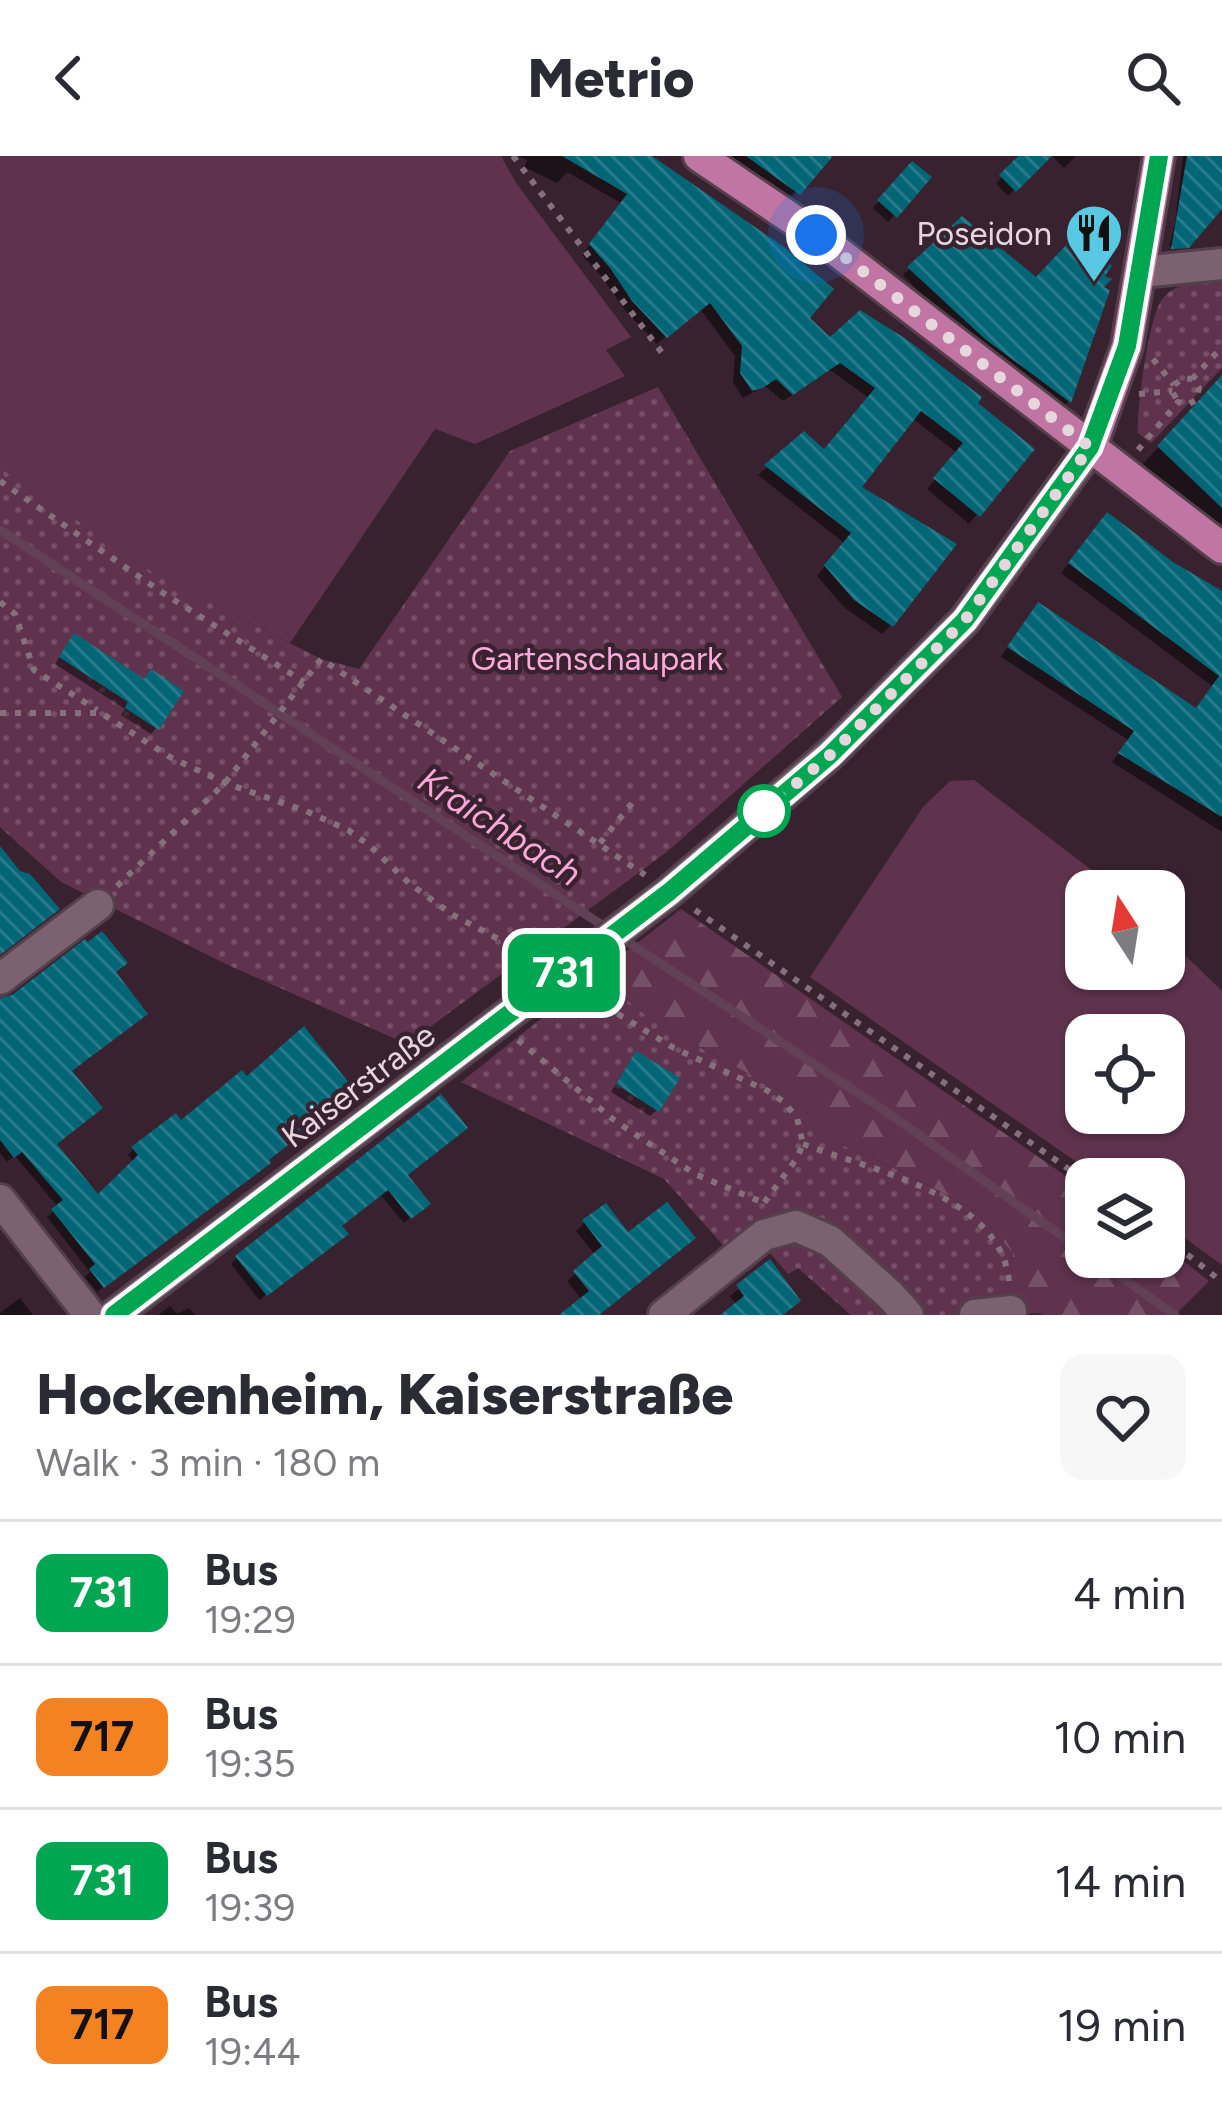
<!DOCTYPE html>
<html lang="en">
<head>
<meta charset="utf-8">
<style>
  body { margin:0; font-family:Figtree,sans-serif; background:#f7f7f7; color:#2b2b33; height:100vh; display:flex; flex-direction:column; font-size:45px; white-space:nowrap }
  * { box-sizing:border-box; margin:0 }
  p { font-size:39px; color:#7c7c81 }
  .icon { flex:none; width:66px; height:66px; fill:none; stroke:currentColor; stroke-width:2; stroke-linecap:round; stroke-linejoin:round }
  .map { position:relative; height:1159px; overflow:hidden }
  .panel { display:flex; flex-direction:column; background:#fff; flex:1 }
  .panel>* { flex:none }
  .badge { padding:0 24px; border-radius:18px; font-size:42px; line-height:78px }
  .needle { width:78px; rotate:348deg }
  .controls { position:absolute; left:1065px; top:714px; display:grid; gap:24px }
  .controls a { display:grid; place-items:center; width:120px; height:120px; border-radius:24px; background:#fff; box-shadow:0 3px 9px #0004; font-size:60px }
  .you { position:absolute; width:60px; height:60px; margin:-30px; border:9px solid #fff; border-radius:50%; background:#1a73e8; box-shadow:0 0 0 18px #1a73e833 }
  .map>.badge { position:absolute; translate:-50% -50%; box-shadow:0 0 0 6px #fff }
  .round { display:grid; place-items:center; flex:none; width:126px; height:126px; border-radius:24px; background:#f7f7f7 }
  .overview { display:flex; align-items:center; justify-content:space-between; height:204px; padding:0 36px }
  h1 { font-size:57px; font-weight:800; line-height:90px }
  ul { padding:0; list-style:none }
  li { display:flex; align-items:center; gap:36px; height:144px; padding:0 36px; border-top:3px solid #e1e1e2 }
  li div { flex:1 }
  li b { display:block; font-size:45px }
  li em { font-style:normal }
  li .badge { min-width:132px; font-weight:700; text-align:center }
  header { display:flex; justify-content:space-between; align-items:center; height:156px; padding:0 36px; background:#fff; font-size:54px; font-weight:800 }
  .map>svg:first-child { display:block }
  .grass { fill:url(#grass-dots) }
  .forest { fill:url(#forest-firs) }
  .garden { fill:#5f334d; fill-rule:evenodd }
  .shadow { fill:#0007 }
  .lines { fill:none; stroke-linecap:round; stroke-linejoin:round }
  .stream { stroke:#624056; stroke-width:9 }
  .building { fill:url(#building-back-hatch) }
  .minor-casing { stroke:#53404b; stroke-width:36 }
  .major-casing { stroke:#53404b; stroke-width:36 }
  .path { stroke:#85717c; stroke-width:6; stroke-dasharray:6 9; stroke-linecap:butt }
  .minor { stroke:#7c6170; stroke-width:30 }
  .major { stroke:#c075a2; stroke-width:30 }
  .line-casing { stroke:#fff; stroke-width:27 }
  .line { stroke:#00a651; stroke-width:18 }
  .walk { stroke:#e6d6de; stroke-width:12; stroke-dasharray:0 21.6 }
  .stop-dot { fill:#fff; stroke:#00a651; stroke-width:6 }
  .labels { text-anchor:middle; stroke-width:9; stroke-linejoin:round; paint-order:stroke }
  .poi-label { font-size:33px; fill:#e6d6de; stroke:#392230; text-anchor:end }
  .park-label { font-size:33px; fill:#fbaad9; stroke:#392230 }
  .street-label { font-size:33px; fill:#e6d6de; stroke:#392230 }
  .water-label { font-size:36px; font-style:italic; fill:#f8a7d6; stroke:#392230 }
</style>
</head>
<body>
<header><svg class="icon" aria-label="back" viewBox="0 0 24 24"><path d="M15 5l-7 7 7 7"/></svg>Metrio<svg class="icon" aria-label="search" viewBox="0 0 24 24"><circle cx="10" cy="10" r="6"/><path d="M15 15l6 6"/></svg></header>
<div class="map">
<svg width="1222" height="1159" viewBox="0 0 1222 1159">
  <defs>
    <pattern id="grass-dots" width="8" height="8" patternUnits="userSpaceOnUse" patternTransform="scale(3)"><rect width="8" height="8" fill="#5f334d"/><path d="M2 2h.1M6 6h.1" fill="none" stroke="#765066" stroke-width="1.8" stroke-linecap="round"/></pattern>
    <pattern id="forest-firs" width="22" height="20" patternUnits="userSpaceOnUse" patternTransform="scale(3)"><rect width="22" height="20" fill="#5f334d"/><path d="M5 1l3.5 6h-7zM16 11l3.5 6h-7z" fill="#765066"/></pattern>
    <pattern id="building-back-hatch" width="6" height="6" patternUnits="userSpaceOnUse" patternTransform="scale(3)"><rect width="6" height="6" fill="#036677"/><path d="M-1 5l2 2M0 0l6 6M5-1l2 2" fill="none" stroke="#287b8a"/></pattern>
  </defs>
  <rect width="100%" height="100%" fill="#392230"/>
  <!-- grass -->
  <g class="grass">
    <path d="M1222 120V212L1151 287 1138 277C1137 252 1148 166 1161 145 1171 128 1204 122 1222 120Z"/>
    <path d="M658 231 842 541 668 695 407 888 230 810 61 726 0 671V310L162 422 321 503 359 513 510 295Z"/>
    <path d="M596 819 657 868 790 940 842 989 912 1020 976 1055 1013 1097 1007 1159H851L798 1112 788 1118 770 1097 747 1116 664 1023 461 926Z"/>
  </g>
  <!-- forest -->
  <path class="forest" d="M681 753 1086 1034V1101H1164V1090L1209 1125 1175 1159H1043L1039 1157 1007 1159 1013 1097 976 1055 912 1020 842 989 790 940 657 868 596 819Z"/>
  <!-- garden -->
  <g class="garden">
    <path d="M0 0H501L516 27 631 181 606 194 625 220 475 288 435 273 290 487 161 422 0 312Z"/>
    <path d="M974 624 1119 735H1086V813H1164V779L1222 835V1109L1164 1067V1023H1101L810 821 923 651 950 625ZM1086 879H1164V957H1086Z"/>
  </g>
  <!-- shadow -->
  <g class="shadow">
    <path d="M518 0H646L830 185 974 247 1031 294 969 368 927 333 957 297 912 262 858 332 891 469 882 478 845 452 817 420 844 387 758 319 804 279 823 297 869 242 830 214 783 245 765 230 743 242 733 226 735 200 700 153 657 188 624 153 602 121 582 99 621 47 567 16 557 27 524 11 527 4Z"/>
    <path d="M722 0H829L787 47Z"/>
    <path d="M1015 0H1048L1008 40 996 27 1019 4Z"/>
    <path d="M1052 0H1076L1064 12Z"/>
    <path d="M1183 0H1222V49L1188 89 1169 91 1175 67Z"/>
    <path d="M912 9 927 22 888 66 873 52Z"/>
    <path d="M962 64 1036 125 1104 94 1099 132 1106 135 1068 246 1062 252 935 152 903 119Z"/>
    <path d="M1222 221V383L1143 308Z"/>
    <path d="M1099 368 1222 444V676L1112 606 1128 584 1001 501 1030 458 1195 555 1212 530 1061 417Z"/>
    <path d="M69 487 156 572 151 578 121 559 125 553 55 508Z"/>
    <path d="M112 816 69 916 53 989 98 1043 134 1007 128 999 133 993 181 968 265 1004 261 1012 97 1136 85 1121 90 1116 47 1061 58 1051 15 1000 7 1006 0 997V845Z"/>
    <path d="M630 905 657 954 650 960 611 936Z"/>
    <path d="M404 1019 420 1054 404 1067 380 1038 339 1070 338 1084 259 1144 231 1108 237 1102Z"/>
    <path d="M584 1067 628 1081 684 1090 597 1159H564L582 1144 567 1125 596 1100 576 1075Z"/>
    <path d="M769 1108 789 1153 781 1159H725L737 1149 730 1140Z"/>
    <path d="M20 1142 33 1159H0V1157Z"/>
    <path d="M170 1150 177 1158 189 1152 195 1159H158Z"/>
  </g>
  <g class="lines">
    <!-- stream -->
    <g class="stream">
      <path d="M0 374 881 952 1086 1097"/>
      <path d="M1092 1101 1175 1159"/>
    </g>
  </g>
  <!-- building -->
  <g class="building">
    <path d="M562 0H652L784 91 834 133 810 162 830 181 860 154 906 183 982 241 978 247 1035 293 980 361 933 322 963 287 921 255 862 331 957 388 893 471 854 444 824 409 851 377 764 309 804 275 824 293 875 232 840 207 793 239 776 223 763 232 752 235 740 217 742 190 710 147 667 182 632 145 610 112 589 88 627 38Z"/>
    <path d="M746 0H833L800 39Z"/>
    <path d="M1018 0H1052L1016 36 999 19Z"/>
    <path d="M1187 0H1222V53L1189 92 1171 93Z"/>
    <path d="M912 5 932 21 897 62 877 44Z"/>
    <path d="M962 60 1036 121 1088 66 1116 87 1108 94 1114 99 1108 106 1112 110 1105 120 1112 123 1104 131 1110 134 1071 247 985 183 907 111Z"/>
    <path d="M1222 219V352L1157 290Z"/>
    <path d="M1107 356 1173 406 1222 435V661L1118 597 1134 575 1007 491 1038 446 1196 552 1219 520 1068 407Z"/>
    <path d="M74 477 144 523 151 513 184 535 159 574 125 552 128 546 59 501Z"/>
    <path d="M0 690 20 715 30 718 60 753 0 799Z"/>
    <path d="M102 775 128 807 116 816 148 858 72 915 103 952 57 988 98 1038 138 999 131 991 176 957 181 964 242 914 247 920 304 870 356 936 269 1004 271 1007 104 1132 89 1113 95 1108 51 1053 63 1044 22 996 14 1002 0 984V842L12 839 85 783 88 786Z"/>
    <path d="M636 895 680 922 659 956 616 928Z"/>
    <path d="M441 938 468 972 408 1019 431 1048 411 1063 388 1034 342 1070 349 1078 267 1140 235 1100Z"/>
    <path d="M667 1046 696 1082 599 1159H559L589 1135 573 1115 602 1090 582 1064 606 1047 628 1076Z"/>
    <path d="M770 1103 801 1145 783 1159H720L744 1140 736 1129Z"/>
  </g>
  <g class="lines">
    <!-- minor casing -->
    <g class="minor-casing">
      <g id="minor">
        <path d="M1141 116 1222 108"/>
        <path d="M0 823 98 749"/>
        <path d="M0 1044 90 1159"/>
        <path d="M114 1159 669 736 829 599 965 464 1091 291"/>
        <path d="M664 1159 764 1079 796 1070 830 1085 890 1139 908 1159"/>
        <path d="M975 1159 1011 1155"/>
      </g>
    </g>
    <!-- major casing -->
    <g class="major-casing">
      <g id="major">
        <path d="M699 0 816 79 1222 392"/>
        <path d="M1091 291 1127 190 1159 0"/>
      </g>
    </g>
    <!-- path -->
    <g class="path">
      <path d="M513 0 666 202"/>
      <path d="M1153 203 1174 229"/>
      <path d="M1192 223 1222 191"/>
      <path d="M1139 238 1172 235"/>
      <path d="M1138 294 1178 246 1187 249 1196 244 1199 232 1192 223 1183 222 1174 229 1172 235 1178 246"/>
      <path d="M0 325 160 435 304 526"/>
      <path d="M0 446 15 458 34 514 97 554"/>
      <path d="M0 557H101L170 601 225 627 306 655 348 674 369 689 410 728 453 759 519 794 531 806"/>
      <path d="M600 687 637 641"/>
      <path d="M117 730 225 627 321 503 645 719"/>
      <path d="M695 754 1086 1025"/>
      <path d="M575 847 608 852 674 892 768 935 784 946 797 962 803 988 797 1002 764 1047"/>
      <path d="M518 884 614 964 695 1018 764 1047"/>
      <path d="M803 988C870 1014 1002 1039 1009 1126"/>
      <path d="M1164 1080 1222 1126"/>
    </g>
    <!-- minor -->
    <use href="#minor" class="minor"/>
    <!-- major -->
    <use href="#major" class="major"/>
  </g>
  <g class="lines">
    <!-- line casing -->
    <g class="line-casing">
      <path id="line" d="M114 1159 669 736 830 599 965 464 1090 291 1127 190 1159 0"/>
    </g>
    <!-- line -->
    <use href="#line" class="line"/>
    <!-- walk -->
    <path class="walk" d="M764 655 830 599 965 464 1090 291 816 79"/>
  </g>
  <!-- icons -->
  <defs>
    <g id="restaurant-pin" transform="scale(3)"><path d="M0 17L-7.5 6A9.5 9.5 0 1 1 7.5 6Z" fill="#57c9e2" stroke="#392230"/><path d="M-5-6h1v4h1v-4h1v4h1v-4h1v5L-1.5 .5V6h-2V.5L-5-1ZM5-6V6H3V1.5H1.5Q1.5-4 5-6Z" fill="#111"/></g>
  </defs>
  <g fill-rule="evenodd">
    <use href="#restaurant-pin" x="1094" y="77"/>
  </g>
  <!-- markers -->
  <circle class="stop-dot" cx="764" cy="655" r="24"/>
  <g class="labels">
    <!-- poi labels -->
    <g class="poi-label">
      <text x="1052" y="89">Poseidon</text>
    </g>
    <!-- park labels -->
    <g class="park-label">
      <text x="597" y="514">Gartenschaupark</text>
    </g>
    <!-- street labels -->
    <g class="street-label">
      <text transform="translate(358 929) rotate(-37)" y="12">Kaiserstraße</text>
    </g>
    <!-- water labels -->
    <g class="water-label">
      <text transform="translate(500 670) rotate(33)" y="13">Kraichbach</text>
    </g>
  </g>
</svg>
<div class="controls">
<a><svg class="needle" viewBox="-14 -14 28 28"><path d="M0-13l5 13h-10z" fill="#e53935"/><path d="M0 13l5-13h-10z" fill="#7c7c81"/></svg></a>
<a><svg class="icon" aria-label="locate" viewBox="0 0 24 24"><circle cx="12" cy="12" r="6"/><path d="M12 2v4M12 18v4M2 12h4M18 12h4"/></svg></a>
<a><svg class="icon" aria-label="layers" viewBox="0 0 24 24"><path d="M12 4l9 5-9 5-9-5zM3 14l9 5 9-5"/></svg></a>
</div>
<div class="you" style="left:816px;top:79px"></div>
<b class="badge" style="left:564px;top:817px;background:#00a651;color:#fff">731</b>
</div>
<section class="panel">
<div class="overview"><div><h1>Hockenheim, Kaiserstraße</h1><p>Walk · 3 min · 180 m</p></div><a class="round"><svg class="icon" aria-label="heart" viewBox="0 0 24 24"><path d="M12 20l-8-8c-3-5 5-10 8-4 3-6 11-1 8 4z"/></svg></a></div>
<ul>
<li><span class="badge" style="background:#00a651;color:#fff">731</span><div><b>Bus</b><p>19:29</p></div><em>4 min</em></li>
<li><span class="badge" style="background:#f58220;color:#111">717</span><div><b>Bus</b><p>19:35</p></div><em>10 min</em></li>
<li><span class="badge" style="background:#00a651;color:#fff">731</span><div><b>Bus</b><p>19:39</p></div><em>14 min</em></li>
<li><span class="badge" style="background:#f58220;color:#111">717</span><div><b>Bus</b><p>19:44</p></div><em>19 min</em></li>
</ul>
</section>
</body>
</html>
